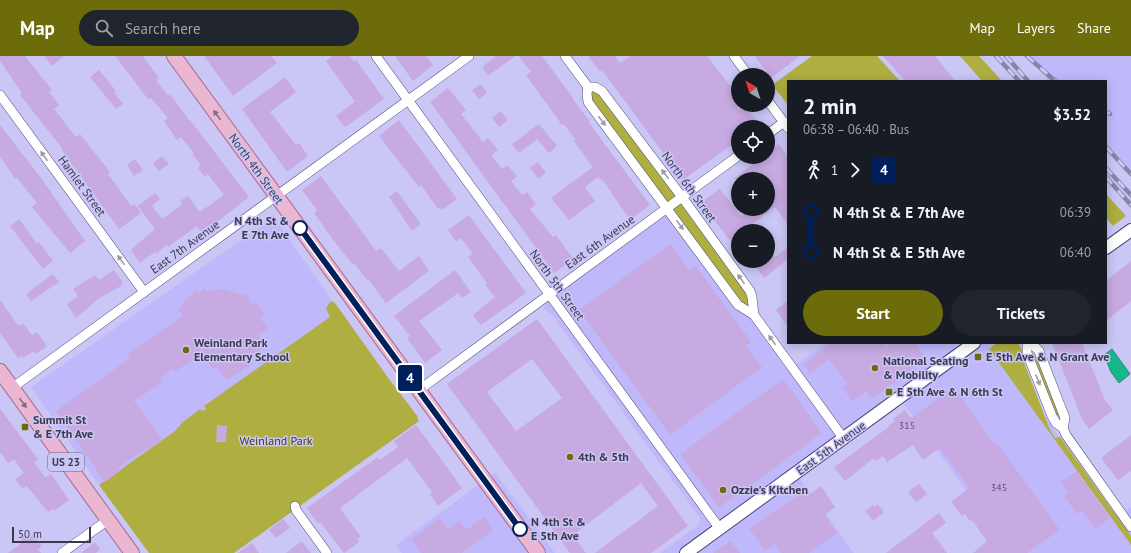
<!DOCTYPE html>
<html lang="en">
<head>
<meta charset="utf-8">
<style>
  body { margin:0; font-family:"PT Sans",sans-serif; background:#20242c; color:#f1f3f6; height:100vh; display:flex; flex-direction:column; font-size:15px; white-space:nowrap }
  * { box-sizing:border-box; margin:0 }
  p { font-size:13px; color:#9ea1a6 }
  .icon { flex:none; width:22px; height:22px; fill:none; stroke:currentColor; stroke-width:2; stroke-linecap:round; stroke-linejoin:round }
  .map { position:relative; flex:1; overflow:hidden }
  .side { position:absolute; left:787px; top:24px; width:320px; height:264px; display:flex; flex-direction:column; background:#171b24; border-radius:0px; box-shadow:0 2px 10px #0003 }
  .side>* { flex:none }
  .badge { padding:0 8px; border-radius:3px; font-size:14px; line-height:26px }
  .needle { width:26px; rotate:321deg }
  .tools { position:absolute; left:731px; top:12px; display:grid; gap:8px }
  .tools a { display:grid; place-items:center; width:44px; height:44px; border-radius:50%; background:#171b24; box-shadow:0 2px 10px #0003; font-size:20px }
  .scale { position:absolute; left:12px; bottom:10px; width:79px; box-sizing:border-box; padding-left:4px; border:2px solid #3b3850; border-top:0; font-size:11px; line-height:14px; white-space:nowrap; color:#3b3850; -webkit-text-stroke:3px #cac6f5; paint-order:stroke }
  .map>.badge { position:absolute; translate:-50% -50%; box-shadow:0 0 0 2px #fff }
  .legs { display:flex; align-items:center; gap:6px; height:44px; padding:0 16px; font-size:13px }
  .legs p { margin-inline-start:auto }
  .headline { display:flex; align-items:center; justify-content:space-between; height:68px; padding:0 16px }
  h1 { font-size:22px; font-weight:700; line-height:30px }
  .primary-button { display:flex; gap:8px; margin-top:auto; padding:8px 16px }
  .primary-button a { flex:1; height:46px; border-radius:24px; background:#6d6c0b; color:#fff; font-size:16px; font-weight:700; line-height:46px; text-align:center }
  .primary-button a+a { background:#20242c; color:#f1f3f6 }
  ul { padding:0 16px; list-style:none }
  li { display:flex; align-items:center; gap:14px; height:40px; font-size:15px }
  li i { display:grid; place-items:center; width:6px; height:100%; margin:0 5px; background:currentColor }
  li i::after { content:''; width:10px; height:10px; margin:-5px; border:3px solid; border-radius:50%; background:#171b24 }
  li p { margin-inline-start:auto }
  li:first-child i { background:linear-gradient(#0000 50%,currentColor 0) }
  li:last-child i { background:linear-gradient(currentColor 50%,#0000 0) }
  header { display:flex; align-items:center; gap:24px; box-sizing:border-box; height:56px; padding:0 20px; background:#6d6c0b; color:#fff }
  header strong { font-size:19px }
  nav { display:flex; gap:22px; margin-inline-start:auto; font-size:14px }
  .search { width:280px; height:36px; background:#20242c; display:flex; align-items:center; gap:10px; box-sizing:border-box; padding:0 14px; border-radius:22px; color:#9ea1a6; font-size:15px }
  .map>svg:first-child { display:block }
  .built { fill:#bfb9fb }
  .green { fill:#afae41 }
  .water { fill:#18b68c; stroke:#22907a }
  .building { fill:#c7aae1; fill-rule:evenodd }
  .lines { fill:none; stroke-linecap:round; stroke-linejoin:round }
  .street-casing { stroke:#4c4678; stroke-width:10 }
  .secondary-casing { stroke:#4c4678; stroke-width:14 }
  .primary-casing { stroke:#a46b90; stroke-width:16 }
  .street { stroke:#fff; stroke-width:9 }
  .secondary { stroke:#fff; stroke-width:12 }
  .primary { stroke:#ebb6d1; stroke-width:14 }
  .rail-casing { stroke:#8784a8; stroke-width:4.5 }
  .rail { stroke:#cac6f5; stroke-width:3; stroke-dasharray:9; stroke-linecap:butt }
  .oneway { fill:#816a84 }
  .oneway2 { fill:#9d9ca8 }
  .line-1-casing { stroke:#fff; stroke-width:9 }
  .line-1 { stroke:#00205b; stroke-width:6 }
  .stop-1-dot { fill:#fff; stroke:#00205b; stroke-width:2 }
  .poi-dot { fill:#6d6c0b; stroke:#cac6f5; stroke-width:1.5 }
  .labels { text-anchor:middle; stroke-width:3; stroke-linejoin:round; paint-order:stroke }
  .number-label { font-size:10px; fill:#5e5474 }
  .shield { fill:#cac6f5; stroke:#666382; stroke-width:1 }
  .shield-label { font-size:11px; font-weight:bold; fill:#3b3850 }
  .street-label { font-size:12px; fill:#3b3850; stroke:#cac6f5 }
  .stop-label { font-size:12px; font-weight:bold; fill:#3b3850; stroke:#cac6f5; text-anchor:end }
  .poi-label { font-size:12px; font-weight:bold; fill:#3b3850; stroke:#cac6f5; text-anchor:start }
  .park-label { font-size:12px; fill:#434200; stroke:#cac6f5 }
</style>
</head>
<body>
<header>
<strong>Map</strong>
<div class="search"><svg class="icon" aria-label="search" viewBox="0 0 24 24"><circle cx="10" cy="10" r="6"/><path d="M15 15l6 6"/></svg>Search here</div>
<nav><a>Map</a><a>Layers</a><a>Share</a></nav>
</header>
<div class="map">
<svg width="1131" height="497" viewBox="0 0 1131 497">
  <rect width="100%" height="100%" fill="#cac6f5"/>
  <!-- built -->
  <g class="built">
    <path d="M1027 0H1131V118L1106 90V25H1049Z"/>
    <path d="M672 145 792 311 826 287H953L961 297 975 287H994L1115 462 1131 451V497H1011L899 341 795 416 854 497H660L699 469 700 462 553 260 544 253 548 236Z"/>
    <path d="M274 161 340 256 99 429 31 331Z"/>
    <path d="M495 417 555 497H402L396 489Z"/>
  </g>
  <!-- green -->
  <g class="green">
    <path d="M812 0H877L900 25H788V49L772 29Z"/>
    <path d="M960 0H979L1002 25H982Z"/>
    <path d="M588 31H595L750 235 753 249 745 255 588 46Z"/>
    <path d="M1106 138 1126 160 1113 170 1106 162Z"/>
    <path d="M331 245 335 247 389 323 418 361 417 362 419 365 234 497H149L99 429 175 375 183 366 200 353 202 355 206 353 204 350 330 261 326 252Z"/>
    <path d="M997 287H1018L1025 300 1022 301 1050 374 1055 382 1060 381 1131 480V489L989 293Z"/>
    <path d="M1035 298 1059 358 1058 361 1055 359 1033 300Z"/>
  </g>
  <!-- water -->
  <path class="water" d="M1112 293 1130 318 1119 327 1111 316 1104 299Z"/>
  <!-- building -->
  <g class="building">
    <path d="M0 0H25L52 34 49 36 59 49 54 53 76 81 80 78 110 116 108 118 131 150 135 148 141 157 119 173 61 93 62 92 20 39 22 37 0 5Z"/>
    <path d="M44 0H64L52 10Z"/>
    <path d="M115 0H143L159 22 156 24 168 40 170 38 189 64H190L249 141 216 167 215 166 200 175 197 170 168 191 167 189 156 198 155 196 140 207 131 194 155 173 138 150 155 137 160 143 152 150 162 163 183 148 180 145 188 140 200 156 224 139 208 118 205 121 198 112 201 109 192 98 194 97 181 81 177 84 164 65 168 62 151 42 148 43Z"/>
    <path d="M204 0H271L277 7 233 40Z"/>
    <path d="M332 0H350L354 6 356 4 384 43 345 71 336 60 355 46 326 5Z"/>
    <path d="M395 0H426L433 9 413 25Z"/>
    <path d="M496 0H515L488 20 482 11Z"/>
    <path d="M519 0H542L573 42H572L590 66 589 67 650 149 630 164 602 123 600 124 598 121 585 131 595 145 569 164 551 142 593 111 574 85 575 83 564 68 562 69 526 19 531 16Z"/>
    <path d="M588 0H615L620 7 630 0H707L738 40V54L745 49 759 68 755 71H739L738 69V84L683 124 602 14 600 16Z"/>
    <path d="M755 0H800L771 22Z"/>
    <path d="M883 0H935L955 25H905Z"/>
    <path d="M99 14 116 35 114 36 123 48 116 53 90 21Z"/>
    <path d="M285 21 296 36 270 56 296 89 299 87 308 100 287 116 242 53Z"/>
    <path d="M481 28 487 37 479 43 472 34Z"/>
    <path d="M448 32 466 54 461 58 483 86 488 82 498 94 491 99 502 113 508 109 517 121 511 125 522 139 527 136 536 148 530 153 553 181 556 179 573 203 554 217 430 46Z"/>
    <path d="M501 55 508 64 499 71 492 62Z"/>
    <path d="M399 64 457 143 442 154 440 152 438 153 421 129 419 131 379 80Z"/>
    <path d="M539 68 557 90 549 97 537 83 519 97 512 88Z"/>
    <path d="M0 69 41 122 85 185 70 197 32 151 37 147 17 122 15 123 0 100Z"/>
    <path d="M779 88 788 101V169L775 151 752 168 757 175H738V194L700 147 720 133 741 160 750 153H768V123H734L761 101H768V95Z"/>
    <path d="M162 100 169 108 159 115 153 107Z"/>
    <path d="M135 103 143 114 134 120 127 109Z"/>
    <path d="M538 106 546 117 538 123 530 112Z"/>
    <path d="M321 120 376 195 381 192 399 215 419 200 429 215 386 247 368 223 367 224 354 207 352 208 331 181 314 157 317 154 302 134Z"/>
    <path d="M397 135 421 168 412 175 389 141Z"/>
    <path d="M469 159 526 237 481 269 473 259 495 241 485 228 487 227 468 201 473 198 461 182 456 186 448 174Z"/>
    <path d="M19 163 37 188 39 186 53 205 43 213 10 170Z"/>
    <path d="M670 188 690 215 696 210 751 286 746 290 762 311 670 379 579 254Z"/>
    <path d="M768 191 775 201 788 191V203L764 222 752 205H768Z"/>
    <path d="M1131 205V245L1106 265V225Z"/>
    <path d="M114 214 123 226 121 228 123 229 98 243 76 262 67 248 78 240 73 233 95 219 99 224Z"/>
    <path d="M455 214 471 236 462 242 458 237 419 265 442 294 425 307 407 282 410 280 394 260Z"/>
    <path d="M53 218 59 226 31 245 26 238Z"/>
    <path d="M204 232 207 236 210 234 224 233 243 239 245 238 252 248 256 246 265 259 260 262 268 272 258 279 263 286 259 289 262 293 248 303 252 308 227 324 216 310 213 313 201 298 175 316 173 313 160 323 162 326 134 345 163 384 149 394 147 392 119 411 121 414 105 426 56 355 130 302 128 298 181 261 183 259 179 254 184 246 196 234 198 237Z"/>
    <path d="M0 244 17 268 20 270 23 267 32 279 37 276 47 290 36 298 34 295 23 302 21 300 18 302 0 277Z"/>
    <path d="M788 245V271L776 254Z"/>
    <path d="M537 263 688 470 651 497H595L658 450 641 427 573 479 586 497H570L447 328ZM532 303 562 342 516 375 487 336Z"/>
    <path d="M831 287H882L885 291 891 287H915L926 303 872 343 866 335 852 345 843 332 848 328 829 303 810 317 803 308Z"/>
    <path d="M1052 287H1082L1105 344 1113 354 1089 373 1082 363Z"/>
    <path d="M783 323 822 377 719 452 680 398Z"/>
    <path d="M954 331 995 389 997 387 1060 474 1027 497H973L987 485 972 464 970 465 965 458 962 460 951 446 969 432 940 392 923 404 913 389 887 406 883 400 876 405 874 402 845 425 834 411 889 371 888 370 895 365 893 363 905 354 911 362Z"/>
    <path d="M0 353 38 403 34 406 45 421 51 418 69 444 54 455 53 453 48 456 27 430 23 433 15 423 24 417 14 403 8 407 0 396Z"/>
    <path d="M217 369 227 370 226 386H216Z"/>
    <path d="M416 369 462 432 438 450 430 438 432 436 407 402 340 452 361 481 357 483 359 486 344 497 320 466 318 468 307 452 378 401 380 404 398 391 394 385Z"/>
    <path d="M1131 379V415L1118 424 1101 402Z"/>
    <path d="M1077 415 1110 462 1095 473 1082 455 1077 458 1064 440 1069 437 1061 426Z"/>
    <path d="M919 428 927 438 916 446 908 436Z"/>
    <path d="M821 430 835 451 825 459 837 477 809 497H781L775 488 765 495 749 472 807 434 810 438Z"/>
    <path d="M878 448 884 456 873 465 865 455 873 449 875 451Z"/>
    <path d="M939 457 946 467 932 477 947 497H886Z"/>
    <path d="M484 461 493 474 462 497H421L411 483 440 462 448 473 460 465 466 474Z"/>
    <path d="M283 463 290 472 276 482 269 474Z"/>
    <path d="M27 477 30 481 33 479 42 490 38 493 41 497H8L23 486 20 482Z"/>
    <path d="M302 485 311 497H286Z"/>
    <path d="M731 485 740 497H713Z"/>
    <path d="M95 486 100 493 96 497H81Z"/>
    <path d="M252 487 259 497H238Z"/>
  </g>
  <g class="lines">
    <!-- street casing -->
    <g class="street-casing">
      <g id="street">
        <path d="M376 0 720 473"/>
        <path d="M565 0 588 31H595L602 35 682 141 750 235 752 241 754 259"/>
        <path d="M734 0 748 19"/>
        <path d="M588 31 587 38 588 46 738 249 754 259 844 383"/>
        <path d="M0 39 144 236"/>
        <path d="M768 45 788 72"/>
        <path d="M768 78 784 66"/>
        <path d="M1027 287V297L1052 360 1056 367 1063 372"/>
        <path d="M1031 287 1039 295 1065 362 1063 372 1066 379 1131 471"/>
        <path d="M12 332 469 0"/>
        <path d="M419 334 738 100"/>
        <path d="M295 450 296 454 327 497"/>
        <path d="M62 497 108 464"/>
      </g>
    </g>
    <!-- secondary casing -->
    <g class="secondary-casing">
      <g id="secondary">
        <path d="M1106 192 1131 174"/>
        <path d="M686 497 974 287"/>
      </g>
    </g>
    <!-- primary casing -->
    <g class="primary-casing">
      <g id="primary">
        <path d="M174 0 538 497"/>
        <path d="M0 315 132 497"/>
      </g>
    </g>
    <!-- street -->
    <use href="#street" class="street"/>
    <!-- secondary -->
    <use href="#secondary" class="secondary"/>
    <!-- primary -->
    <use href="#primary" class="primary"/>
    <!-- rail casing -->
    <g class="rail-casing">
      <g id="rail">
        <path d="M996 0 1019 25"/>
        <path d="M1006 0 1028 25"/>
        <path d="M1027 0 1055 25"/>
        <path d="M1106 56 1110 58"/>
        <path d="M1106 91 1131 118"/>
        <path d="M1106 112 1131 139"/>
        <path d="M1106 121 1131 149"/>
      </g>
    </g>
    <!-- rail -->
    <use href="#rail" class="rail"/>
  </g>
  <!-- one-way arrows -->
  <defs><path id="oneway-solid" d="M-6-.8H1V-3.2L6.5 0L1 3.2V.8H-6Z"/></defs>
  <g class="oneway">
    <use href="#oneway-solid" transform="translate(217 59) rotate(-126)"/>
    <use href="#oneway-solid" transform="translate(23 347) rotate(54)"/>
  </g>
  <g class="oneway2">
    <use href="#oneway-solid" transform="translate(602 65) rotate(53)"/>
    <use href="#oneway-solid" transform="translate(44 100) rotate(-126)"/>
    <use href="#oneway-solid" transform="translate(665 118) rotate(-127)"/>
    <use href="#oneway-solid" transform="translate(680 169) rotate(54)"/>
    <use href="#oneway-solid" transform="translate(121 204) rotate(-126)"/>
    <use href="#oneway-solid" transform="translate(741 223) rotate(-126)"/>
    <use href="#oneway-solid" transform="translate(772 284) rotate(-126)"/>
    <use href="#oneway-solid" transform="translate(1038 324) rotate(68)"/>
  </g>
  <g class="lines">
    <!-- line-1 casing -->
    <g class="line-1-casing">
      <path id="line-1" d="M300 172 520 473"/>
    </g>
    <!-- line-1 -->
    <use href="#line-1" class="line-1"/>
  </g>
  <!-- markers -->
  <g class="stop-1-dot">
    <circle cx="300" cy="172" r="7"/>
    <circle cx="520" cy="473" r="7"/>
  </g>
  <g class="poi-dot">
    <circle cx="186" cy="294" r="4"/>
    <rect x="974" y="297" width="8" height="8" rx="2"/>
    <circle cx="875" cy="312" r="4"/>
    <rect x="885" y="332" width="8" height="8" rx="2"/>
    <rect x="21" y="367" width="8" height="8" rx="2"/>
    <circle cx="570" cy="401" r="4"/>
    <circle cx="723" cy="434" r="4"/>
  </g>
  <g class="labels">
    <!-- number labels -->
    <g class="number-label">
      <text x="907" y="373">315</text>
      <text x="999" y="435">345</text>
    </g>
    <!-- shield labels -->
    <rect class="shield" x="48" y="397" width="36" height="18" rx="3"/>
    <g class="shield-label">
      <text x="66" y="410">US 23</text>
    </g>
    <!-- street labels -->
    <g class="street-label">
      <text transform="translate(256 113) rotate(54)" y="4">North 4th Street</text>
      <text transform="translate(82 130) rotate(54)" y="4">Hamlet Street</text>
      <text transform="translate(689 131) rotate(54)" y="4">North 6th Street</text>
      <text transform="translate(600 186) rotate(-36)" y="4">East 6th Avenue</text>
      <text transform="translate(185 191) rotate(-36)" y="4">East 7th Avenue</text>
      <text transform="translate(557 229) rotate(54)" y="4">North 5th Street</text>
      <text transform="translate(831 392) rotate(-36)" y="4">East 5th Avenue</text>
    </g>
    <!-- stop labels -->
    <g class="stop-label">
      <text x="289" y="169">N 4th St &amp;<tspan x="289" dy="14">E 7th Ave</tspan></text>
      <text x="531" y="470" text-anchor="start">N 4th St &amp;<tspan x="531" dy="14">E 5th Ave</tspan></text>
    </g>
    <!-- poi labels -->
    <g class="poi-label">
      <text x="194" y="291">Weinland Park<tspan x="194" dy="14">Elementary School</tspan></text>
      <text x="986" y="305">E 5th Ave &amp; N Grant Ave</text>
      <text x="883" y="309">National Seating<tspan x="883" dy="14">&amp; Mobility</tspan></text>
      <text x="897" y="340">E 5th Ave &amp; N 6th St</text>
      <text x="33" y="368">Summit St<tspan x="33" dy="14">&amp; E 7th Ave</tspan></text>
      <text x="578" y="405">4th &amp; 5th</text>
      <text x="731" y="438">Ozzie's Kitchen</text>
    </g>
    <!-- park labels -->
    <g class="park-label">
      <text x="276" y="389">Weinland Park</text>
    </g>
  </g>
</svg>
<div class="tools">
<a><svg class="needle" viewBox="-14 -14 28 28"><path d="M0-13l5 13h-10z" fill="#e53935"/><path d="M0 13l5-13h-10z" fill="#9ea1a6"/></svg></a>
<a><svg class="icon" aria-label="locate" viewBox="0 0 24 24"><circle cx="12" cy="12" r="6"/><path d="M12 2v4M12 18v4M2 12h4M18 12h4"/></svg></a>
<a>+</a>
<a>−</a>
</div>
<div class="scale">50 m</div>
<b class="badge" style="left:410px;top:322px;background:#00205b;color:#fff">4</b>
<section class="side">
<div class="headline"><div><h1>2 min</h1><p>06:38 – 06:40 · Bus</p></div><b>$3.52</b></div>
<div class="legs"><svg class="icon" aria-label="walk" viewBox="0 0 24 24"><circle cx="13" cy="4" r="2"/><path d="M13 8l-2 6 4 7M11 14l-3 7M7 12l3-4h3l4 4"/></svg>1<svg class="icon" aria-label="forward" viewBox="0 0 24 24"><path d="M9 5l7 7-7 7"/></svg><b class="badge" style="background:#00205b;color:#fff">4</b></div>
<ul>
<li><i style="color:#00205b"></i><b>N 4th St &amp; E 7th Ave</b><p>06:39</p></li>
<li><i style="color:#00205b"></i><b>N 4th St &amp; E 5th Ave</b><p>06:40</p></li>
</ul>
<div class="primary-button"><a>Start</a><a>Tickets</a></div>
</section>
</div>
</body>
</html>
